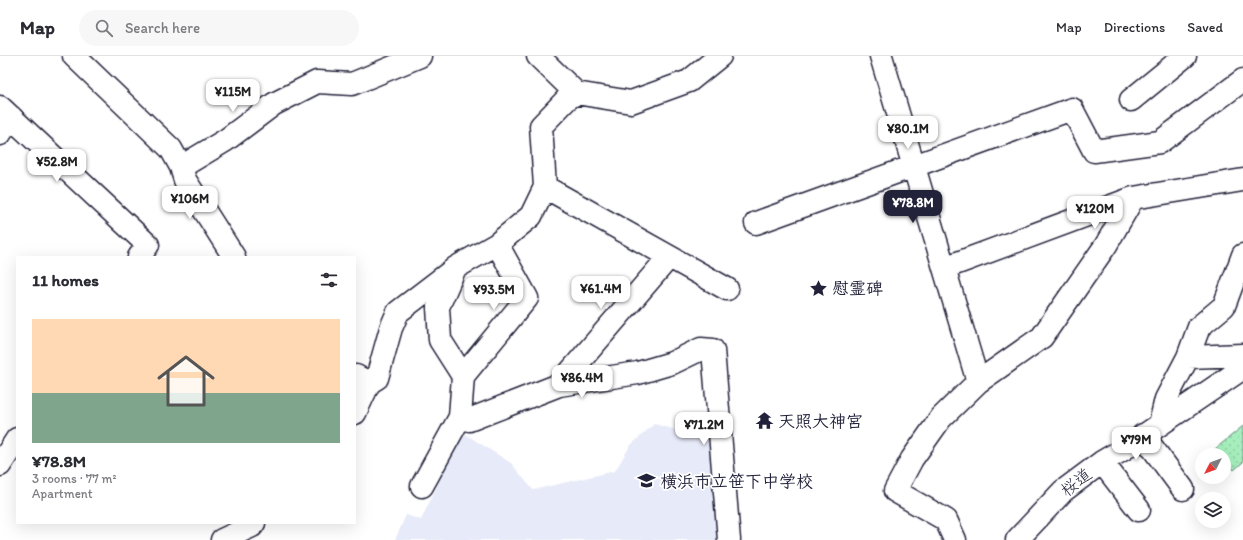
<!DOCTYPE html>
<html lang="en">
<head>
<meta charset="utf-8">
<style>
  :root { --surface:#fff; --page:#f7f7f7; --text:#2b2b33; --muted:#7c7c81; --line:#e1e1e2; --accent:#22223b }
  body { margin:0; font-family:Itim,"Klee One",sans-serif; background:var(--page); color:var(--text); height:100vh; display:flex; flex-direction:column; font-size:15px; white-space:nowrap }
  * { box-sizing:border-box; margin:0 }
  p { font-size:13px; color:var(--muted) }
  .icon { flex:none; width:22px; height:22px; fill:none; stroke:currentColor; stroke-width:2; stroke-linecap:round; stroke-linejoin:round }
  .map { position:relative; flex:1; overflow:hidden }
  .side { position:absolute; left:16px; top:200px; width:340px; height:268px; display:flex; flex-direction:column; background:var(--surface); border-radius:0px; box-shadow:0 4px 16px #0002 }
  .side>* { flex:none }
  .needle { width:26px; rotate:228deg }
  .fabs { position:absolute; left:1195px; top:392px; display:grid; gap:8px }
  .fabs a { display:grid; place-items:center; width:36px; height:36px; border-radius:50%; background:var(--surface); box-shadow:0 4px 16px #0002; font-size:20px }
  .price { position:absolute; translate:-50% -34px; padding:0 9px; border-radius:8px; background:#fff; color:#222; font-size:13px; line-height:26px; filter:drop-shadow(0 1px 2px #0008) }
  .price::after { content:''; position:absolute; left:50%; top:24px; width:12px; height:9px; margin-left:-6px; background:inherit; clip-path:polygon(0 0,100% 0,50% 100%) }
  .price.active { background:var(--accent); color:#fff }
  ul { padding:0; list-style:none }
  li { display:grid; align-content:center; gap:8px; height:212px; padding:0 16px }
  li span { display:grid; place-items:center; height:124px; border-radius:0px; color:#555 }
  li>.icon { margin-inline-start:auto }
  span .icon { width:72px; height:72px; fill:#fffc; stroke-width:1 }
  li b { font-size:17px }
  h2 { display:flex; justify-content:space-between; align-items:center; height:48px; padding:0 16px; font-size:17px }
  header { display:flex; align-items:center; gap:24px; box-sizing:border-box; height:56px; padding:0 20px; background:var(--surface); border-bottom:1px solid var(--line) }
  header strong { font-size:19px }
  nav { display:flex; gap:22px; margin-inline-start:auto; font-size:14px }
  .search { width:280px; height:36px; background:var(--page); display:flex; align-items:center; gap:10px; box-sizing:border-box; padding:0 14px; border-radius:22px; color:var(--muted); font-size:15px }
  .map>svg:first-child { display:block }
  .built { fill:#e7eaf8 }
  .grass { fill:url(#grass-dots); stroke:#64887c }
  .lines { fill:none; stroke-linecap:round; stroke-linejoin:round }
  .minor-casing { stroke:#22223b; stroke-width:25 }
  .minor { stroke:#fff; stroke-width:22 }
  .labels { text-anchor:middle; stroke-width:3.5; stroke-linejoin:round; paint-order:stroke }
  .poi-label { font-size:17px; font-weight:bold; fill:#22223b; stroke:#fff; text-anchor:start }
  .street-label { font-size:17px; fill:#22223b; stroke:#fff }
</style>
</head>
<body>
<header>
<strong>Map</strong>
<div class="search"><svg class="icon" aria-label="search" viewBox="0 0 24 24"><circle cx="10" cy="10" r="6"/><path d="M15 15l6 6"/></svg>Search here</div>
<nav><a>Map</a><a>Directions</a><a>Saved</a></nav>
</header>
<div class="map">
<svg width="1243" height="484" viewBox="0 0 1243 484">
  <defs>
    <pattern id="grass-dots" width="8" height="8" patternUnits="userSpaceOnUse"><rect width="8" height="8" fill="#a6efbd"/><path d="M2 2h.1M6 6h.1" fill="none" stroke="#8fcda3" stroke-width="1.8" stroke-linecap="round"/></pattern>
  </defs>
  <rect width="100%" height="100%" fill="#fff"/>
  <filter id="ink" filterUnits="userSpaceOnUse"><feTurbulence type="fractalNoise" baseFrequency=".025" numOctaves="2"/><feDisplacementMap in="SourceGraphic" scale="8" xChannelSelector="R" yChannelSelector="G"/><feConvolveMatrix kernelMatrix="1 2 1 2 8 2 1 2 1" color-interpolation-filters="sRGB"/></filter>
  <g filter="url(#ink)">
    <path class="built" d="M654 368 718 385 724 484H395L406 459 421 464 461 379 465 378 511 407 533 434 615 415 630 390Z"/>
    <path class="grass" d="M1243 370V406L1234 414 1224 403V399H1221L1215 393Z"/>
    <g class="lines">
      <defs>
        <path id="minor" d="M74 0 171 93 181 111 226 84 274 48 317 26 352 28 420 0
          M538 0 576 37
          M881 0 978 326
          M1131 44 1185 0
          M0 51 148 189 139 201
          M0 78 11 61
          M181 111 185 124 234 201
          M545 131 727 233
          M756 167 1072 53 1094 95 1160 86 1243 24
          M1243 199 1224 250 1199 271 1188 301 1243 299
          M944 212 1133 142 1243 124
          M463 320 527 242 497 188
          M369 327 377 322 391 272 398 256 453 214
          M559 329 669 201
          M355 357 369 327 356 320
          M460 361 469 364 559 329 638 317 672 307 701 293 713 294 729 484
          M1160 368 1166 343 1188 301
          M1143 379 1183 433
          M1102 406 1139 454
          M0 409 17 383
          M422 430 460 361 463 320 440 284 438 251 455 212 497 188 531 160 545 131 541 70 567 43 576 37 631 46 689 25 720 0
          M222 484 252 470 254 467
          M955 484 946 464 895 435 912 403 941 362 978 326 1042 281 1106 189 1133 142
          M1017 484 1063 435 1102 406 1124 393 1243 312"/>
      </defs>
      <use href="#minor" class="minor-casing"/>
      <use href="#minor" class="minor"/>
    </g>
  </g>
  <defs>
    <symbol id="sight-bare" viewBox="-9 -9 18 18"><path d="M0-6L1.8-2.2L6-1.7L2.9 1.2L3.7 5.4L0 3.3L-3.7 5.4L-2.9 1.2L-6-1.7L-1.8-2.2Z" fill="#22223b" stroke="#fff" stroke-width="2.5" paint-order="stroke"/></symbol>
    <symbol id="temple-bare" viewBox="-9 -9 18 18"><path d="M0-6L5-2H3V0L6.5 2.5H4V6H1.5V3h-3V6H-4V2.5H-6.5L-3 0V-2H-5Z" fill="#22223b" stroke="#fff" stroke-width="2.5" paint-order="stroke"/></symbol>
    <symbol id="school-bare" viewBox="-9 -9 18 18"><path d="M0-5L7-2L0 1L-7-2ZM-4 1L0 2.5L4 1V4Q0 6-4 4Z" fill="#22223b" stroke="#fff" stroke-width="2.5" paint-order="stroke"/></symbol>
  </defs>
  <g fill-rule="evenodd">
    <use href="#sight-bare" x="806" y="220" width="25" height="25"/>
    <use href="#temple-bare" x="752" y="352" width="25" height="25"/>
    <use href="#school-bare" x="634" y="412" width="25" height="25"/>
  </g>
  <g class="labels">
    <g class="poi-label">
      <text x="832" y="238">慰霊碑</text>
      <text x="778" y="371">天照大神宮</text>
      <text x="660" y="431">横浜市立笹下中学校</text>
    </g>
    <g class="street-label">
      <text transform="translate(1076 426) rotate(-39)" y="6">桜道</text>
    </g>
  </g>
</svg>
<div class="fabs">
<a><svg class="needle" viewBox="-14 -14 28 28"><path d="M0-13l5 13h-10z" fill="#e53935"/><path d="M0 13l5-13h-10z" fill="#7c7c81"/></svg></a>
<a><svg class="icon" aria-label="layers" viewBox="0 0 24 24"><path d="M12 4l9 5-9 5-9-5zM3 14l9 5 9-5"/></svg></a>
</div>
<b class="price" style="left:233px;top:57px">¥115M</b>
<b class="price" style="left:908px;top:94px">¥80.1M</b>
<b class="price" style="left:57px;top:127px">¥52.8M</b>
<b class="price" style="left:190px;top:164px">¥106M</b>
<b class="price active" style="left:913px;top:168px">¥78.8M</b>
<b class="price" style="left:1095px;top:174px">¥120M</b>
<b class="price" style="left:601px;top:254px">¥61.4M</b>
<b class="price" style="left:494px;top:255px">¥93.5M</b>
<b class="price" style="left:582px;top:343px">¥86.4M</b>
<b class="price" style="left:704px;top:390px">¥71.2M</b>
<b class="price" style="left:1136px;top:405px">¥79M</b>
<section class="side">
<h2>11 homes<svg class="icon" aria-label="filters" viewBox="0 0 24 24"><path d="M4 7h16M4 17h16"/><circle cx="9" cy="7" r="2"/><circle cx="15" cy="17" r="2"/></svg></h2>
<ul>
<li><span style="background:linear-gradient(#ffd9b3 60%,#7fa58c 0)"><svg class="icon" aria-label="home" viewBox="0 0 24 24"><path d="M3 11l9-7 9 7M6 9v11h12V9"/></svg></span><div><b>¥78.8M</b><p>3 rooms · 77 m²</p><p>Apartment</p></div></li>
</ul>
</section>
</div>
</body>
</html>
